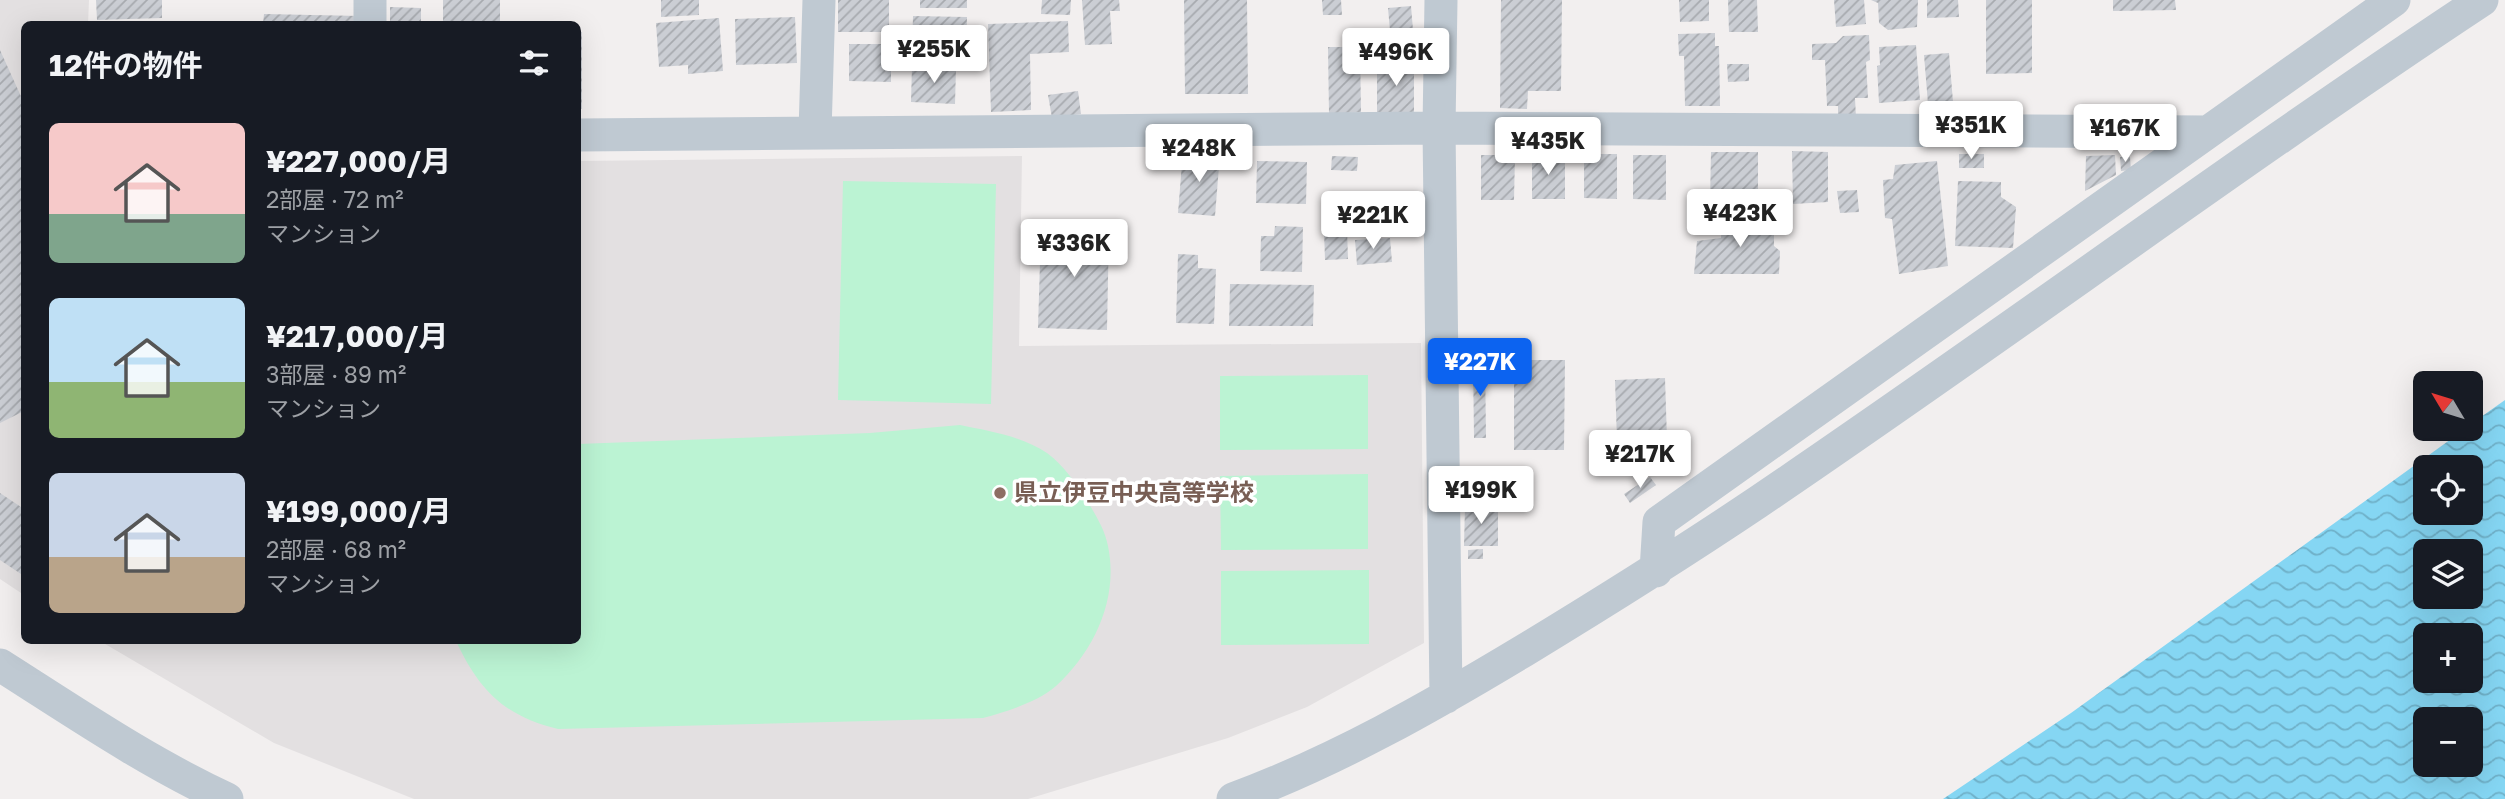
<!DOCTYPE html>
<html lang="ja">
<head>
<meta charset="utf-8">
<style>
  :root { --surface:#171b24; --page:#242831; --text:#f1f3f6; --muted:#9ea1a6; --accent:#0c63f0 }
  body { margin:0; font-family:"Golos Text","Noto Sans JP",sans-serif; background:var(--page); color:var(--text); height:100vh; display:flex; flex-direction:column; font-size:26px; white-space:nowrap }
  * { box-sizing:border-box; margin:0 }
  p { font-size:23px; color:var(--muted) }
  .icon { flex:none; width:38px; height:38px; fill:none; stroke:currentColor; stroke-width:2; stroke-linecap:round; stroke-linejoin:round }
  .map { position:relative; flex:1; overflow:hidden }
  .side { position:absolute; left:21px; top:21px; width:560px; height:623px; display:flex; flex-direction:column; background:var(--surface); border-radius:10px; box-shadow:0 7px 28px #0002 }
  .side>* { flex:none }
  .needle { width:46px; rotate:308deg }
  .controls { position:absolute; left:2413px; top:371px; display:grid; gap:14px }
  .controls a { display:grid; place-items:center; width:70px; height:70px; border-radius:10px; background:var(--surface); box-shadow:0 7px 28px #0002; font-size:35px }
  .price { position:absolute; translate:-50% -60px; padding:0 16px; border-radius:7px; background:#fff; color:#222; font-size:23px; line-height:46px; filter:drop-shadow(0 2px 4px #0008) }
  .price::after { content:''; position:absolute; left:50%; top:42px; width:21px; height:16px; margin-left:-10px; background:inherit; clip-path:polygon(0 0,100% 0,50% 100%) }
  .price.active { background:var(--accent); color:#fff }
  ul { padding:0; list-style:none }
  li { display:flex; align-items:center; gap:21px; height:175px; padding:0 28px }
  li span { display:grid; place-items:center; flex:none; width:196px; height:140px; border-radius:10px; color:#555 }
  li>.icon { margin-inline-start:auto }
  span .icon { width:84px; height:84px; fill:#fffc; stroke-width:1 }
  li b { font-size:30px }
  h2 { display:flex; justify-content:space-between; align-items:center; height:84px; padding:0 28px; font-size:30px }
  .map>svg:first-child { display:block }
  .education { fill:#e3e0e1 }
  .garden { fill:#bbf3d3 }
  .water { fill:url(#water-waves); fill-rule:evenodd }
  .building { fill:url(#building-hatch) }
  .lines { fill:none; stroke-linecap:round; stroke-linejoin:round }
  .street { stroke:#bfc9d2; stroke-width:33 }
  .education-dot { fill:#8d6e63; stroke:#fff; stroke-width:2.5 }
  .labels { text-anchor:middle; stroke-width:7; stroke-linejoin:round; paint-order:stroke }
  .education-label { font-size:24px; font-weight:bold; fill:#785e54; stroke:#fff; text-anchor:start }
</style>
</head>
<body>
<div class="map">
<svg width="2505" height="799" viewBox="0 0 2505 799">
  <defs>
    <pattern id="water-waves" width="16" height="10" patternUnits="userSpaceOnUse" patternTransform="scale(1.75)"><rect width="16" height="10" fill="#85d6f3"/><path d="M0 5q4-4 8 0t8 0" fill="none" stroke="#6fb0c8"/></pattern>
    <pattern id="building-hatch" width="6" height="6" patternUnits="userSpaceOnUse" patternTransform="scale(1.75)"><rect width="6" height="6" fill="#cbced4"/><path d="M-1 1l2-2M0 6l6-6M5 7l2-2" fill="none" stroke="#a7aaaf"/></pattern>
  </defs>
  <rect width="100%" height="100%" fill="#f2efef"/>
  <path class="education" d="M0 0H89L88 24H24V595L0 579Z
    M1022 156 1019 346 1421 343 1424 643 1307 707 1228 738 1028 799H414L274 743 100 641 578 640V161Z"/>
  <path class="garden" d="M843 181 996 184 991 404 838 400Z
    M1368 375V449L1220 450V376Z
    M960 425C989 431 1022 436 1047 453 1063 465 1078 485 1088 502 1096 516 1105 530 1108 546 1119 599 1094 651 1056 686 1036 703 1007 711 983 718L558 729C504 716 479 690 456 641L578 640V444L870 433Z
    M1368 474V549L1221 550 1220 476Z
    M1369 570V644L1221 645V571Z"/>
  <path class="water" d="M2505 400V799H1943L2071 713 2465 429H2471V424ZM2426 467H2471V513H2426ZM2426 551H2471V597H2426ZM2426 635H2471V681H2426ZM2426 719H2471V765H2426Z"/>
  <path class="building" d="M96 0H162V18L97 20Z
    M443 0H500V24H443Z
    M661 0H699V15L661 17Z
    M838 0H889V32H838Z
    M920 0H967V8H920Z
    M1042 0H1071L1070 15 1041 14Z
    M1082 0H1119L1120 11H1110L1112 44 1085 45Z
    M1184 0H1247L1248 94H1185Z
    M1322 0H1341L1342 15H1323Z
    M1501 0H1562L1561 91H1528L1527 109 1500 108Z
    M1679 0H1709V21L1680 22Z
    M1728 0H1757L1758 32H1729Z
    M1834 0H1864L1866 24 1836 27Z
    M1871 0H1918L1917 27 1888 30 1879 23 1878 3Z
    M1927 0H1958L1959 17 1927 18Z
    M1986 0H2032V73L1986 74Z
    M2113 0H2175L2176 10 2113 11Z
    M1411 6 1413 30 1390 31 1388 8Z
    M390 7 421 8V24H390Z
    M264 14 359 16 358 24H263Z
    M913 16 967 17 966 55 912 54Z
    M795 17 797 63 736 65 735 19Z
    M719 18 723 71 688 74V65L659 67 656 23Z
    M1068 21 1069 52 1030 54 1031 110 991 112 988 24Z
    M578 32H582V109H578Z
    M1715 33V46H1719L1720 106H1685L1684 56H1679L1678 34Z
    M1869 35 1870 60 1866 62 1868 98H1855L1856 118 1838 119V106H1827L1825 60H1812V44L1836 43 1843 36Z
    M849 44H891V82L849 81Z
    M1916 45 1920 100 1879 103 1877 66 1880 65 1879 47Z
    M1328 47H1360L1361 112 1329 114Z
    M0 50 24 103V411L0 423Z
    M1949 53 1954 114 1929 116 1924 55Z
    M1377 62H1414V115H1377Z
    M1727 64H1749V81L1728 82Z
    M912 66 956 68 955 104 911 102Z
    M1078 91 1081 114 1052 118 1048 95Z
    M1183 151 1220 154 1215 216 1178 213Z
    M1792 151 1828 152V202L1793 204Z
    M1711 152H1758V202L1710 201Z
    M1532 154H1565V199H1532Z
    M1584 154H1617V199L1584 198Z
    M1959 154H1984V168H1959Z
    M1481 155H1515L1514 200H1481Z
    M1633 155H1666V200L1633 199Z
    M2115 155 2116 175 2085 191 2086 156Z
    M1332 156 1358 157 1357 171 1331 170Z
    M2120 157H2130L2131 170 2121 171Z
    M1257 161 1307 162 1306 204 1256 203Z
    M1937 161 1948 266 1899 274 1892 219 1885 218 1883 180 1893 179 1895 165Z
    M1958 181 2001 182V197L2016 207 2013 248 1955 246Z
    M1857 190 1859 212 1840 213 1837 191Z
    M1774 217V246L1780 251 1779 274H1694L1697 241 1721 238 1722 218Z
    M1275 226 1303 227 1302 272 1260 271 1261 236H1274Z
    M1041 228 1109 229 1107 330 1038 328Z
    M1347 228 1348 259 1325 260 1324 230Z
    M1390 238 1392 262 1357 265 1355 240Z
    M1178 254 1198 255V268L1216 269 1214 324 1176 323Z
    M1230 284 1314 285 1313 326H1229Z
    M1485 357 1486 438H1474L1473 358Z
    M1514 360H1565L1564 450H1514Z
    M1665 378 1668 470 1618 472 1615 380Z
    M1650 477 1656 485 1630 503 1624 494Z
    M0 493 24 509V576L0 560Z
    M1465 506H1498V546H1464Z
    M1483 549V559H1468V550Z"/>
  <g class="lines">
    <path class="street" d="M1441 0 1439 128 1446 697
      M370 24V0
      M815 132 819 0
      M578 135 1439 128 2207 132
      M1656 571 1659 522 2394 0
      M0 665C74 712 147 762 227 799
      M1233 799C1336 761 1432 706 1525 650 1604 602 1682 553 1758 502 2002 337 2237 162 2482 0"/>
  </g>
  <circle class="education-dot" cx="1000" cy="493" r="7"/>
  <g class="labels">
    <g class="education-label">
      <text x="1014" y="501">県立伊豆中央高等学校</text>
    </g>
  </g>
</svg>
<div class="controls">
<a><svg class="needle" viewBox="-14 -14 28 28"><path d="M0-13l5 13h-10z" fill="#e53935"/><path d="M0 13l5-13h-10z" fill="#9ea1a6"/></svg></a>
<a><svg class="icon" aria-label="locate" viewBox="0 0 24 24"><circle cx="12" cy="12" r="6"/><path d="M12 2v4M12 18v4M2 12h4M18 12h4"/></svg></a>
<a><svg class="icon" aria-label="layers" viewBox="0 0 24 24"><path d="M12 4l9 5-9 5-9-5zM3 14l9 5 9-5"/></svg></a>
<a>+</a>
<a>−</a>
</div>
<b class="price" style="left:934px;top:85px">¥255K</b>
<b class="price" style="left:1396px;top:88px">¥496K</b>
<b class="price" style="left:1971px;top:161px">¥351K</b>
<b class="price" style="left:2125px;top:164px">¥167K</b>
<b class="price" style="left:1548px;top:177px">¥435K</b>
<b class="price" style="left:1199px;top:184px">¥248K</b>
<b class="price" style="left:1740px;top:249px">¥423K</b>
<b class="price" style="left:1373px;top:251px">¥221K</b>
<b class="price" style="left:1074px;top:279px">¥336K</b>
<b class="price active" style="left:1480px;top:398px">¥227K</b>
<b class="price" style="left:1640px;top:490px">¥217K</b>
<b class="price" style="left:1481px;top:526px">¥199K</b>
<section class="side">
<h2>12件の物件<svg class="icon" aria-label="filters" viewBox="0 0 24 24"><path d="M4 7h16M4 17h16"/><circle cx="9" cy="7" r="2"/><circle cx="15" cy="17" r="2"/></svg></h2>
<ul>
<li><span style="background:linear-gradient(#f6c9c9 65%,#7fa58c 0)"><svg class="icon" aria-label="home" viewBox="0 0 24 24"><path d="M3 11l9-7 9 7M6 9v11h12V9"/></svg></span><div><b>¥227,000/月</b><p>2部屋 · 72 m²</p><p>マンション</p></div></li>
<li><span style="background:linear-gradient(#bfe0f5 60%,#8fb573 0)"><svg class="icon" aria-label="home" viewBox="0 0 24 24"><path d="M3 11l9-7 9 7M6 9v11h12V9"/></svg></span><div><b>¥217,000/月</b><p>3部屋 · 89 m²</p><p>マンション</p></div></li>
<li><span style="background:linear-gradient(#c9d6e8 60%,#b9a48a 0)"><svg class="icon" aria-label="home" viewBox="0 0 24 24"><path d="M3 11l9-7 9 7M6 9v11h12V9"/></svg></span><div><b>¥199,000/月</b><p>2部屋 · 68 m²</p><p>マンション</p></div></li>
</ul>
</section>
</div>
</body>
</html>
